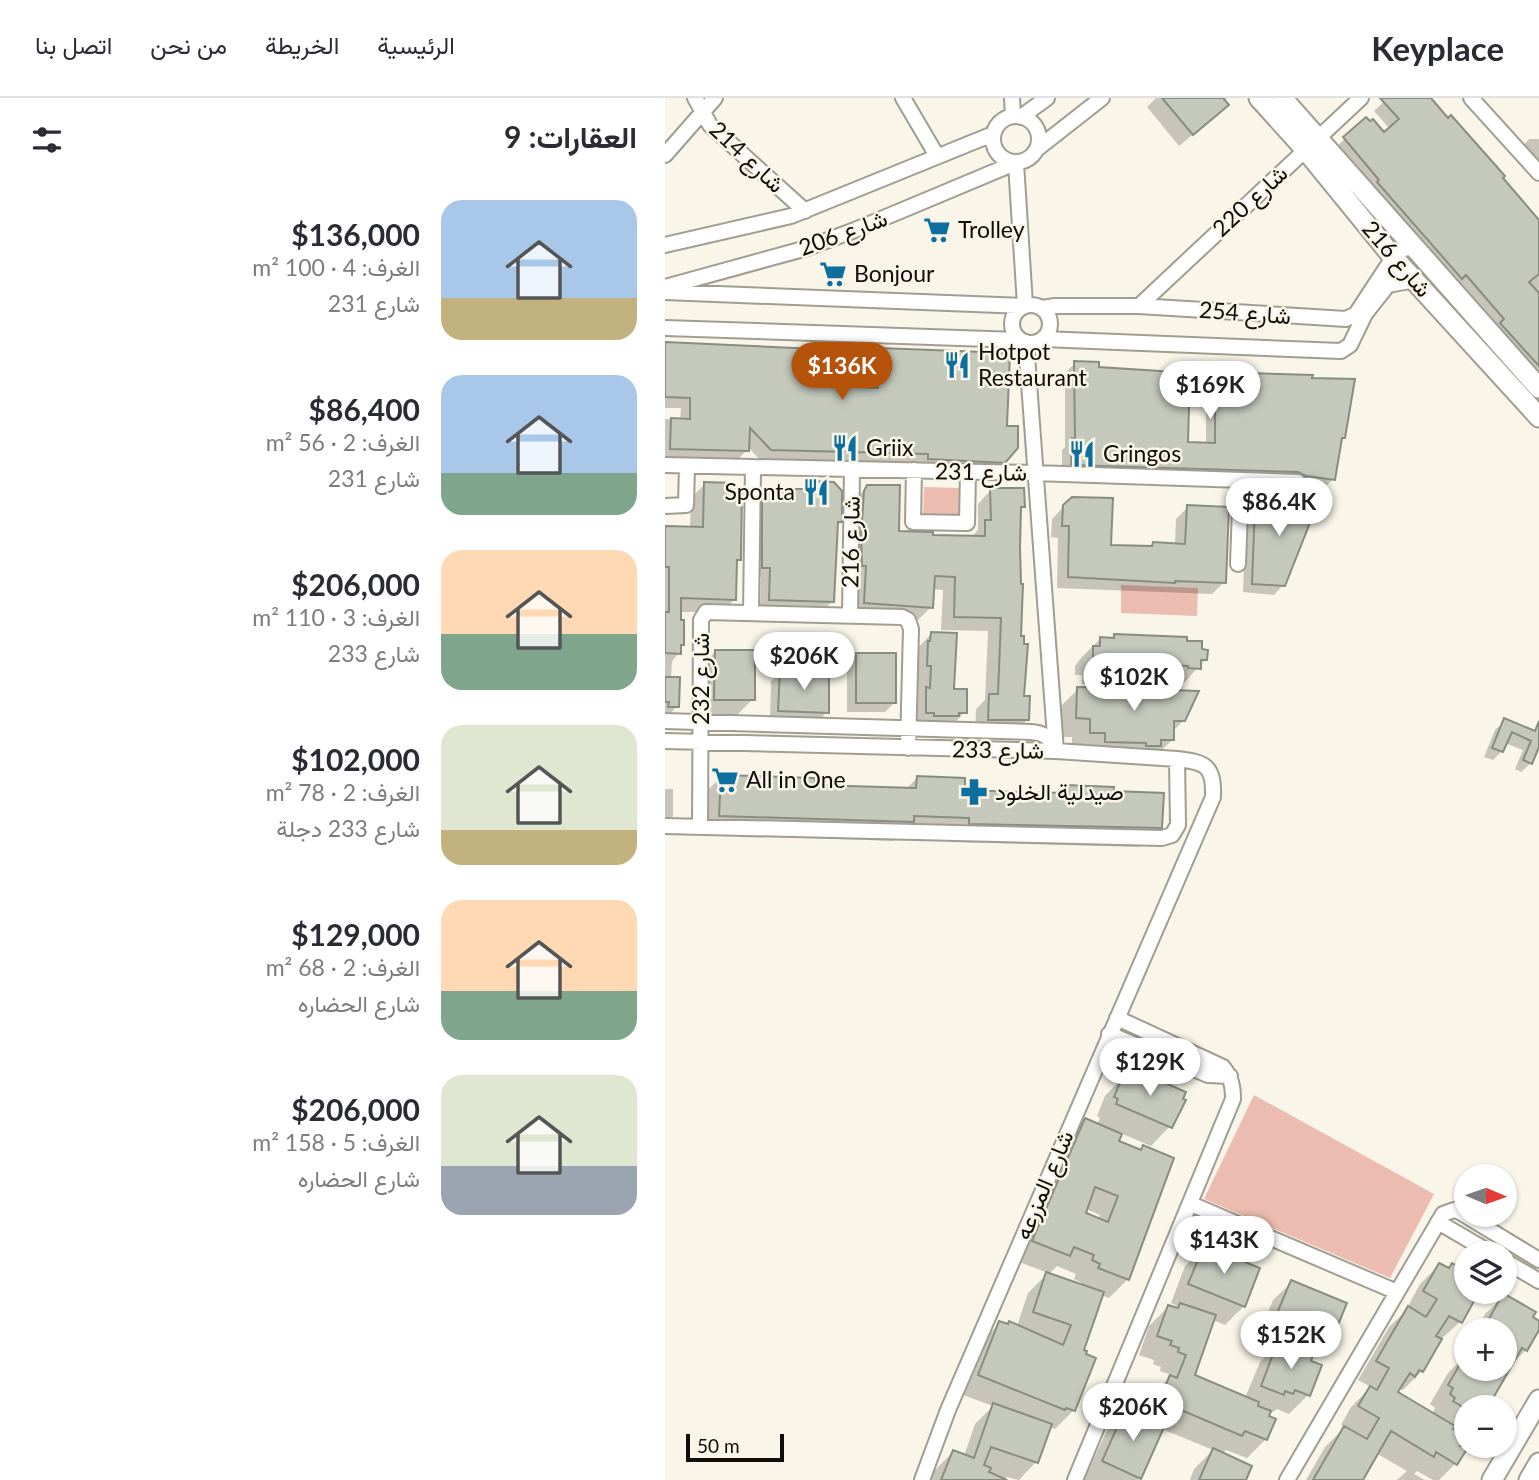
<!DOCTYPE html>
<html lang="ar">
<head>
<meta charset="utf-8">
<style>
  :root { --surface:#fff; --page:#f2f2f3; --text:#2b2b33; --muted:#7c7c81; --line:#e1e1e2; --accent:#b45309 }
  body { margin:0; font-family:Lato,Vazirmatn,sans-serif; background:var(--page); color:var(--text); direction:rtl; height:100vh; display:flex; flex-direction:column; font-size:26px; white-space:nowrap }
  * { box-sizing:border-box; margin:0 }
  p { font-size:23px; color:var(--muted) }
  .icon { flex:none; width:38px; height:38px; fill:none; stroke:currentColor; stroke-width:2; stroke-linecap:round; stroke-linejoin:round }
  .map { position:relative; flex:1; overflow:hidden; direction:ltr }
  .drawer { display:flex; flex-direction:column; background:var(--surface); width:665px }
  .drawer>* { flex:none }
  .needle { width:46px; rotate:92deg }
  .tools { position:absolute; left:789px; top:1066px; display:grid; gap:14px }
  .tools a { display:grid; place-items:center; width:63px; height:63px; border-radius:50%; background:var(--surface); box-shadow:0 2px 5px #0004; font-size:35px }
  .scale { position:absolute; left:21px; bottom:18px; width:98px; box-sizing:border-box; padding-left:7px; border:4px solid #0f0e0a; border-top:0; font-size:19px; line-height:24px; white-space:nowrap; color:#0f0e0a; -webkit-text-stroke:5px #f9f5e8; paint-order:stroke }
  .price { position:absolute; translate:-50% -60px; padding:0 16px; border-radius:24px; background:#fff; color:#222; font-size:23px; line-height:46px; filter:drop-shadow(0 2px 4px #0008) }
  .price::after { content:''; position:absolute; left:50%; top:42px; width:21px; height:16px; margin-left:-10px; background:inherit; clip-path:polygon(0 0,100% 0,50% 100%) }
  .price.on { background:var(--accent); color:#fff }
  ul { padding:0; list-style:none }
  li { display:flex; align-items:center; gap:21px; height:175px; padding:0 28px }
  li span { display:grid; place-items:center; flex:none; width:196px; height:140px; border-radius:21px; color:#555 }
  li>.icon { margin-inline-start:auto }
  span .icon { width:84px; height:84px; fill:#fffc; stroke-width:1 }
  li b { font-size:30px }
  h2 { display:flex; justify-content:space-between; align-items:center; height:84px; padding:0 28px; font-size:30px }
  header { display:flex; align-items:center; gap:42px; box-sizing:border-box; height:98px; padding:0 35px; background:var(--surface); border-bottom:2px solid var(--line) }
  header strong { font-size:33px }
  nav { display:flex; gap:38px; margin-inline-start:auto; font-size:24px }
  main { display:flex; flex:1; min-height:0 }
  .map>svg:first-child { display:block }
  .green { fill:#ebbcaf }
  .shadow { fill:#0003; fill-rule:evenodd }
  .building { fill:#c4c9bc; stroke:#898d81; stroke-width:2; fill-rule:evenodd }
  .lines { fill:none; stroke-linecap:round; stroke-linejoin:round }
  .street-casing { stroke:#a19d91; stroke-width:18 }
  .secondary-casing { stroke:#a19d91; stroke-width:23 }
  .street { stroke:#fff; stroke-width:14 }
  .secondary { stroke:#fff; stroke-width:19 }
  .labels { text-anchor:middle; stroke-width:5; stroke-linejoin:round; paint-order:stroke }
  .street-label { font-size:23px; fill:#0f0e0a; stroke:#f9f5e8 }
  .poi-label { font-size:23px; fill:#0f0e0a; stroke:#f9f5e8; text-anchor:start }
</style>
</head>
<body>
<header>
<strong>Keyplace</strong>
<nav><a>الرئيسية</a><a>الخريطة</a><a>من نحن</a><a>اتصل بنا</a></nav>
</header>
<main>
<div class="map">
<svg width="874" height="1382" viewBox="0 0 874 1382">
  <rect width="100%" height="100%" fill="#f9f5e8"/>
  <path class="green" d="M259 389 296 390 295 422 258 421Z
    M456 487 533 490 532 518 456 515Z
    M589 997 769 1096 725 1180 539 1101Z"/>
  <path class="shadow" d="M491 0H562L549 19 514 48 482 9Z
    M723 0H763L874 125V290L669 51 700 22 719 36 725 31 709 13Z
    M864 41H874V78L855 51Z
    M0 246 149 258 180 269 193 291H203L205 262 215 252 340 329 339 364 328 375 253 366 95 362 84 350 72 362 0 360V321L15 322 16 310H0Z
    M410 265 432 271 521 346H541V286L551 276 678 339 675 343 668 381 658 391 397 376V352L400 349V275Z
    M144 385 175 424 171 428 168 503 158 512 95 511 96 479 88 478 89 409 99 399 136 393Z
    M40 386 74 462 71 465 70 501 56 514H14L17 546 14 555 7 563 6 581 12 608 0 621V430L25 431 26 400Z
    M203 388 233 435 266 439 307 440 313 431V406L326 392 359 408 354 413V540L357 600 362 622 349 635H310L311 611 320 602 323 533 276 532 278 492 267 491 266 509 253 522 186 518 189 402Z
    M407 400 444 448 484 450 488 446 510 447 511 421 523 409 559 484 547 496 392 490 393 440 386 439 387 421Z
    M596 403 618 487 609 497 578 494 581 417Z
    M266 536 288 592 300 614 281 633 243 634 248 555Z
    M463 538 521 545 535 553 541 561 515 589H505V586L474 585 471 588H461V585L417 586V577H410V568L416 560 435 541Z
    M50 554 88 601 69 620H31L32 573Z
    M191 557 229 605 220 614H182V566Z
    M116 574 162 614 153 623 105 622 106 583Z
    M413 591 519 622 508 633V641L489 660H482L476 667 463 666V663L407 653V639H393L394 610Z
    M840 623 874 637V644L866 665 856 674 850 671 858 652 840 645 837 653 828 662 819 659 830 632Z
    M56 679 148 689 241 691 252 680 299 694 395 696 403 689 447 695 494 730 475 749 286 744V739L234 737 228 743 36 736 37 698Z
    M0 691H8V718L0 726Z
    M465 972 506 1027 486 1048 455 1035 451 1044 475 1053 478 1049 463 1181 444 1200 436 1197 417 1253 409 1312 390 1331 384 1329 371 1364 354 1382 341 1379 340 1382H266L269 1373 288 1354 299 1358 310 1326 328 1308 295 1296 316 1244 335 1225 352 1228 363 1195 383 1175 349 1162 401 1041 420 1022 432 1027 435 1020 432 1018 440 998ZM421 1111 435 1117 433 1122 419 1116ZM392 1168 411 1176 409 1181 417 1185 416 1188 383 1177Z
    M539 1150 579 1208 560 1227 548 1222 528 1278 580 1300 595 1264 612 1247 593 1239 608 1202 627 1184 665 1243 644 1264 643 1297 624 1316 612 1311 608 1314 604 1313 601 1341 582 1360 561 1352 557 1356 579 1382H525L529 1371 548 1352 497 1331 473 1382H419L443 1330 461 1311 478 1318 486 1298 501 1283 504 1276 495 1273 496 1269 488 1266 489 1262 474 1257 484 1228 503 1209 511 1211 514 1209 506 1205 520 1168Z
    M774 1167 802 1194H812L795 1224 775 1242 757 1273 738 1292 735 1291 731 1295 767 1316 770 1310 765 1306 783 1275 795 1263 802 1251V1270H840V1232H812L820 1216 839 1198 874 1225 861 1252 845 1268 821 1309H802V1333L795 1344 801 1348 791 1365 774 1382H768L752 1373 749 1376 760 1382H732L742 1373 711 1355 696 1382H641L660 1349 680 1329 676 1327 686 1309 706 1289 693 1282 724 1229 740 1214 755 1186Z"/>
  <path class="building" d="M497 0H558L564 7 528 37Z
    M715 0H766L783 20 786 17 840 78 838 80 874 122V176L864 184 874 195V268L835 225 839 221 801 177 797 181 712 84 714 82 678 39 701 19 705 23 708 21 719 34 734 21Z
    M0 244 151 251V256L182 257 181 269 194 289 213 290 215 250 345 255 342 328H353V350L340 365 263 361V356L106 352 85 330 84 353 5 351 6 320 25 321V300L0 299Z
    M409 263 434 264V269L525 275 523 344 550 345V274L648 277 647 280 690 281 680 340H677L670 382 641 378 633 374 406 367 407 340 410 341Z
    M143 383 169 384 177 393V424H173L169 504 104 502 105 470H97V398L107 391H143Z
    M39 384 69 385 77 392 76 462H72L71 502 16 500V522H19V547H16V556L0 555V514H4V469H0V428L38 429Z
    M202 387H235L234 433 268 434V437L320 438V422H326L325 390H359L360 409H356L355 449 356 486H358L356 538H359V546H363L359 598H365L364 622H323L324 596H333L336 520 289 519 290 479 270 478 268 510 199 505 201 468H197L196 438 199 393Z
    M407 399 448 400 446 447 487 448 488 444 520 446 522 407 564 409 561 485 510 483V485L403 479 404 428H397L398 407Z
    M595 401 654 402 620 488 587 486 590 406Z
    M266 534 292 535 289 591H302V615H294V618H269V615H261V589L265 590 266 568H262L263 543H265Z
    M449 536 522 539V543H537V551L543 552 542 562H536V571L523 570V568L492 567V570H479L480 567 435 568 436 559H428V548H435V539L449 540Z
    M50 552H90V602H49Z
    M191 555H231V605H191Z
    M115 572 164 574V615L113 613Z
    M0 579H15L14 609H3L4 604H0Z
    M412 589 534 593 520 623H509V642H496V648H481V645L440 644V635H425V621L411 620Z
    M839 620 870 633 874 623V649L867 666 858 662 866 643 847 634 838 654 827 650Z
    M56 677 150 680V687L251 690 252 678 300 680V692L354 694 402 695V687L449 689V693L499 695 497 730 304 726V720L249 718V724L54 718Z
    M465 970 521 994 518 1001 521 1002 507 1030 451 1006 453 1001 449 999 458 977 461 978Z
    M420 1020 457 1036 454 1043 476 1052 478 1047 509 1060 464 1182 433 1170 435 1166 427 1162 429 1157 409 1149 405 1158 367 1143ZM430 1089 453 1098 443 1124 421 1115Z
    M539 1147 595 1170 580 1209 523 1186Z
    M774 1165 784 1170 787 1165 802 1173V1194H814L797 1225 784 1218 771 1238 777 1241 758 1274 754 1272 750 1279 745 1275 733 1294 790 1328 788 1331 800 1338 795 1348H804L792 1367 771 1354 769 1359 726 1333 698 1382H648L679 1328 702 1341 714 1320 693 1308 705 1288 712 1292 724 1270 711 1263 743 1208 761 1219 772 1201 758 1193Z
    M381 1174 439 1194 419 1252 422 1253 421 1256 431 1260 410 1313 401 1310 400 1312 313 1277 334 1223 343 1226 344 1223 398 1247 406 1227 368 1214Z
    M626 1182 682 1205 666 1244 610 1220Z
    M838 1195 871 1214 868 1219 874 1223V1232L862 1253 857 1250 823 1309H798L788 1303 790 1300 785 1296 788 1290 783 1287 802 1254V1270H840V1232H818Z
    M515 1205 551 1217 530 1277 594 1304 593 1308 606 1313 604 1318 611 1321 602 1342 580 1333 577 1338 516 1312 518 1307 496 1298 505 1277 512 1280 521 1257 513 1254 514 1250 505 1247 507 1243 492 1238 503 1207 513 1210Z
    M613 1243 648 1257 646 1263 657 1267 645 1298 630 1292 628 1296 620 1293 619 1297 596 1288Z
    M328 1305 387 1326 373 1365 326 1349 319 1367 326 1370 324 1374 342 1382H276L288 1352 309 1360Z
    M461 1309 500 1327 476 1381 437 1363Z
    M548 1350 587 1368 581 1382H534Z"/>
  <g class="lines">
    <defs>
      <path id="street" d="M30 0 45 27 140 113
        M238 0 272 58
        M347 0 348 18
        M806 0 874 75
        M328 41a23 23 0 1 1 46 0a23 23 0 1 1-46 0Z
        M356 19 382 0
        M372 51 437 0
        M0 57 50 0
        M351 65 360 207
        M0 147 126 118 328 36
        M0 189 142 150 190 132 350 65
        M0 194 358 208
        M347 226a19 19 0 1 1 38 0a19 19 0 1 1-38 0Z
        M474 208 696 0
        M377 210 390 208H474L681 221 691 216 731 155 739 151 748 149
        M0 230 356 242
        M378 241 676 253 685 247 700 216 723 187 750 182
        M361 244 391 653
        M0 367 369 375 633 384
        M249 372 248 424 302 425 303 374
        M0 408 21 407 22 368
        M573 466 576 382
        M86 515 88 369
        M185 517 187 371
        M0 623 366 634C380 635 384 639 391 652
        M0 643 391 653 512 661C541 664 549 668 548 699L283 1312 257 1382
        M0 728 497 740 507 737 513 727 512 661
        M35 729 36 522 41 514 237 519 243 522 246 531 243 650
        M444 936 543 977 565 978
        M526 1106 732 1194
        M773 1124 826 1155
        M840 1163 874 1183
        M410 1382 568 1001C568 988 566 979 558 969L452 920
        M622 1382 778 1116 789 1112 795 1114 874 1162"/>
      <path id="secondary" d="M594 0 640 51 728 159 874 319
        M617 0 874 290
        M827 1382 874 1302
        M864 1382 874 1365"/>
    </defs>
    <use href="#street" class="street-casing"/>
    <use href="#secondary" class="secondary-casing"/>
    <use href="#street" class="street"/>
    <use href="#secondary" class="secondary"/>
  </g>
  <defs>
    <symbol id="supermarket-bare" viewBox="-9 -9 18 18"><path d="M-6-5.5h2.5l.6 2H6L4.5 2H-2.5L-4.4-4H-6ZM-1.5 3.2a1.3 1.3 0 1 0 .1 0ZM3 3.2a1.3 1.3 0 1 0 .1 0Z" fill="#0d6f9d" stroke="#f9f5e8" stroke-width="2.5" paint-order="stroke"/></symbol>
    <symbol id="restaurant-bare" viewBox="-9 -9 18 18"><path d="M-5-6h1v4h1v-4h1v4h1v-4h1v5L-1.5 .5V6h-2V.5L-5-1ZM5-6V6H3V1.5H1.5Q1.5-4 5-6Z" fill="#0d6f9d" stroke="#f9f5e8" stroke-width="2.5" paint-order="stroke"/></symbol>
    <symbol id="pharmacy-bare" viewBox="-9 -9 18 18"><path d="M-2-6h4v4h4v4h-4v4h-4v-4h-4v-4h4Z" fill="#0d6f9d" stroke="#f9f5e8" stroke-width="2.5" paint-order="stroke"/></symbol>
  </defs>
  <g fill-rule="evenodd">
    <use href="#supermarket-bare" x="253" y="113" width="38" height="38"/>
    <use href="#supermarket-bare" x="149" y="157" width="38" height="38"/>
    <use href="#restaurant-bare" x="273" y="248" width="38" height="38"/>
    <use href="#restaurant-bare" x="161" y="331" width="38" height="38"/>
    <use href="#restaurant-bare" x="398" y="337" width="38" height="38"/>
    <use href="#restaurant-bare" x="132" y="375" width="38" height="38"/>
    <use href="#supermarket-bare" x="41" y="663" width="38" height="38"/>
    <use href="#pharmacy-bare" x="290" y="675" width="38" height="38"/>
  </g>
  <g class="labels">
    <g class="street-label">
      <text transform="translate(82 59) rotate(43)" y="8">شارع 214</text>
      <text transform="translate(585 103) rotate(-43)" y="8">شارع 220</text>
      <text transform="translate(178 135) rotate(-20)" y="8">شارع 206</text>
      <text transform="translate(732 161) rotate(49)" y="8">شارع 216</text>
      <text transform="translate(580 215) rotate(4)" y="8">شارع 254</text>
      <text transform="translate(316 374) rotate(1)" y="8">شارع 231</text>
      <text transform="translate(186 444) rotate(-89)" y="8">شارع 216</text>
      <text transform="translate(36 581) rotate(-90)" y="8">شارع 232</text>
      <text transform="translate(333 652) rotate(1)" y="8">شارع 233</text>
      <text transform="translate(379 1087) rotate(-67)" y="8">شارع المزرعه</text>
    </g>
    <g class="poi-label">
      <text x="293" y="140">Trolley</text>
      <text x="189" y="184">Bonjour</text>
      <text x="313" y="262">Hotpot<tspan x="313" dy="26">Restaurant</tspan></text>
      <text x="201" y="358">Griix</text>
      <text x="438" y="364">Gringos</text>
      <text x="130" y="402" text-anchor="end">Sponta</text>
      <text x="81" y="690">All in One</text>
      <text x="330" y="702">صيدلية الخلود</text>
    </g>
  </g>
</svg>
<div class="tools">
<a><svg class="needle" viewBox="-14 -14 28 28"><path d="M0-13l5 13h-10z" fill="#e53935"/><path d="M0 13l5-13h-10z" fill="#7c7c81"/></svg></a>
<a><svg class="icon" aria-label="layers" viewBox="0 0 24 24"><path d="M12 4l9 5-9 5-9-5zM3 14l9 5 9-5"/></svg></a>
<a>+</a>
<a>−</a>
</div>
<div class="scale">50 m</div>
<b class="price on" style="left:177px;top:304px">$136K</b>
<b class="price" style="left:545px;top:323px">$169K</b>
<b class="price" style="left:614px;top:440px">$86.4K</b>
<b class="price" style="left:139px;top:594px">$206K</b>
<b class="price" style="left:469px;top:615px">$102K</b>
<b class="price" style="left:485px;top:1000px">$129K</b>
<b class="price" style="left:559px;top:1178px">$143K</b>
<b class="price" style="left:626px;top:1273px">$152K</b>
<b class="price" style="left:468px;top:1345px">$206K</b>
</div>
<section class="drawer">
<h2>العقارات: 9<svg class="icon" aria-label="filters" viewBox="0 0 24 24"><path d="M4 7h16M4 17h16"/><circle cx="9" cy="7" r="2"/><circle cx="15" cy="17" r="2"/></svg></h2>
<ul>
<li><span style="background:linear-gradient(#a9c7e8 70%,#c2b280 0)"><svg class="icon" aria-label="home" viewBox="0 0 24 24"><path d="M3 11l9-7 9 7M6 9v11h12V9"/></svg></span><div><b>$136,000</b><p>الغرف: 4 · 100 m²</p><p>شارع 231</p></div></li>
<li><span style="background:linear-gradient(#a9c7e8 70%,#7fa58c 0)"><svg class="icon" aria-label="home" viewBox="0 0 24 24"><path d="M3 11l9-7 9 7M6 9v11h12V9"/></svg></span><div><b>$86,400</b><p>الغرف: 2 · 56 m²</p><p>شارع 231</p></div></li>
<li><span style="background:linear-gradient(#ffd9b3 60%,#7fa58c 0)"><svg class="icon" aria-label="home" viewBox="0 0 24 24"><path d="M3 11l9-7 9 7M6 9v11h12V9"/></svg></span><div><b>$206,000</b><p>الغرف: 3 · 110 m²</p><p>شارع 233</p></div></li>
<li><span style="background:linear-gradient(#dfe7d0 75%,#c2b280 0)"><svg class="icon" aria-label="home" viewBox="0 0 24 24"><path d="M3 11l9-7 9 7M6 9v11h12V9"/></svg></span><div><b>$102,000</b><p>الغرف: 2 · 78 m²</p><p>شارع 233 دجلة</p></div></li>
<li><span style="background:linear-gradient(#ffd9b3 65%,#7fa58c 0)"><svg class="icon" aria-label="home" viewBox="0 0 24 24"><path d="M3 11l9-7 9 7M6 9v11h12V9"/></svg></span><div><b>$129,000</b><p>الغرف: 2 · 68 m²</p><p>شارع الحضاره</p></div></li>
<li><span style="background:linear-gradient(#dfe7d0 65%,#9aa5b1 0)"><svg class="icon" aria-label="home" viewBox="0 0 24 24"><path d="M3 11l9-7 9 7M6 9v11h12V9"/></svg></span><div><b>$206,000</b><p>الغرف: 5 · 158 m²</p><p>شارع الحضاره</p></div></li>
</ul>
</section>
</main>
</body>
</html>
